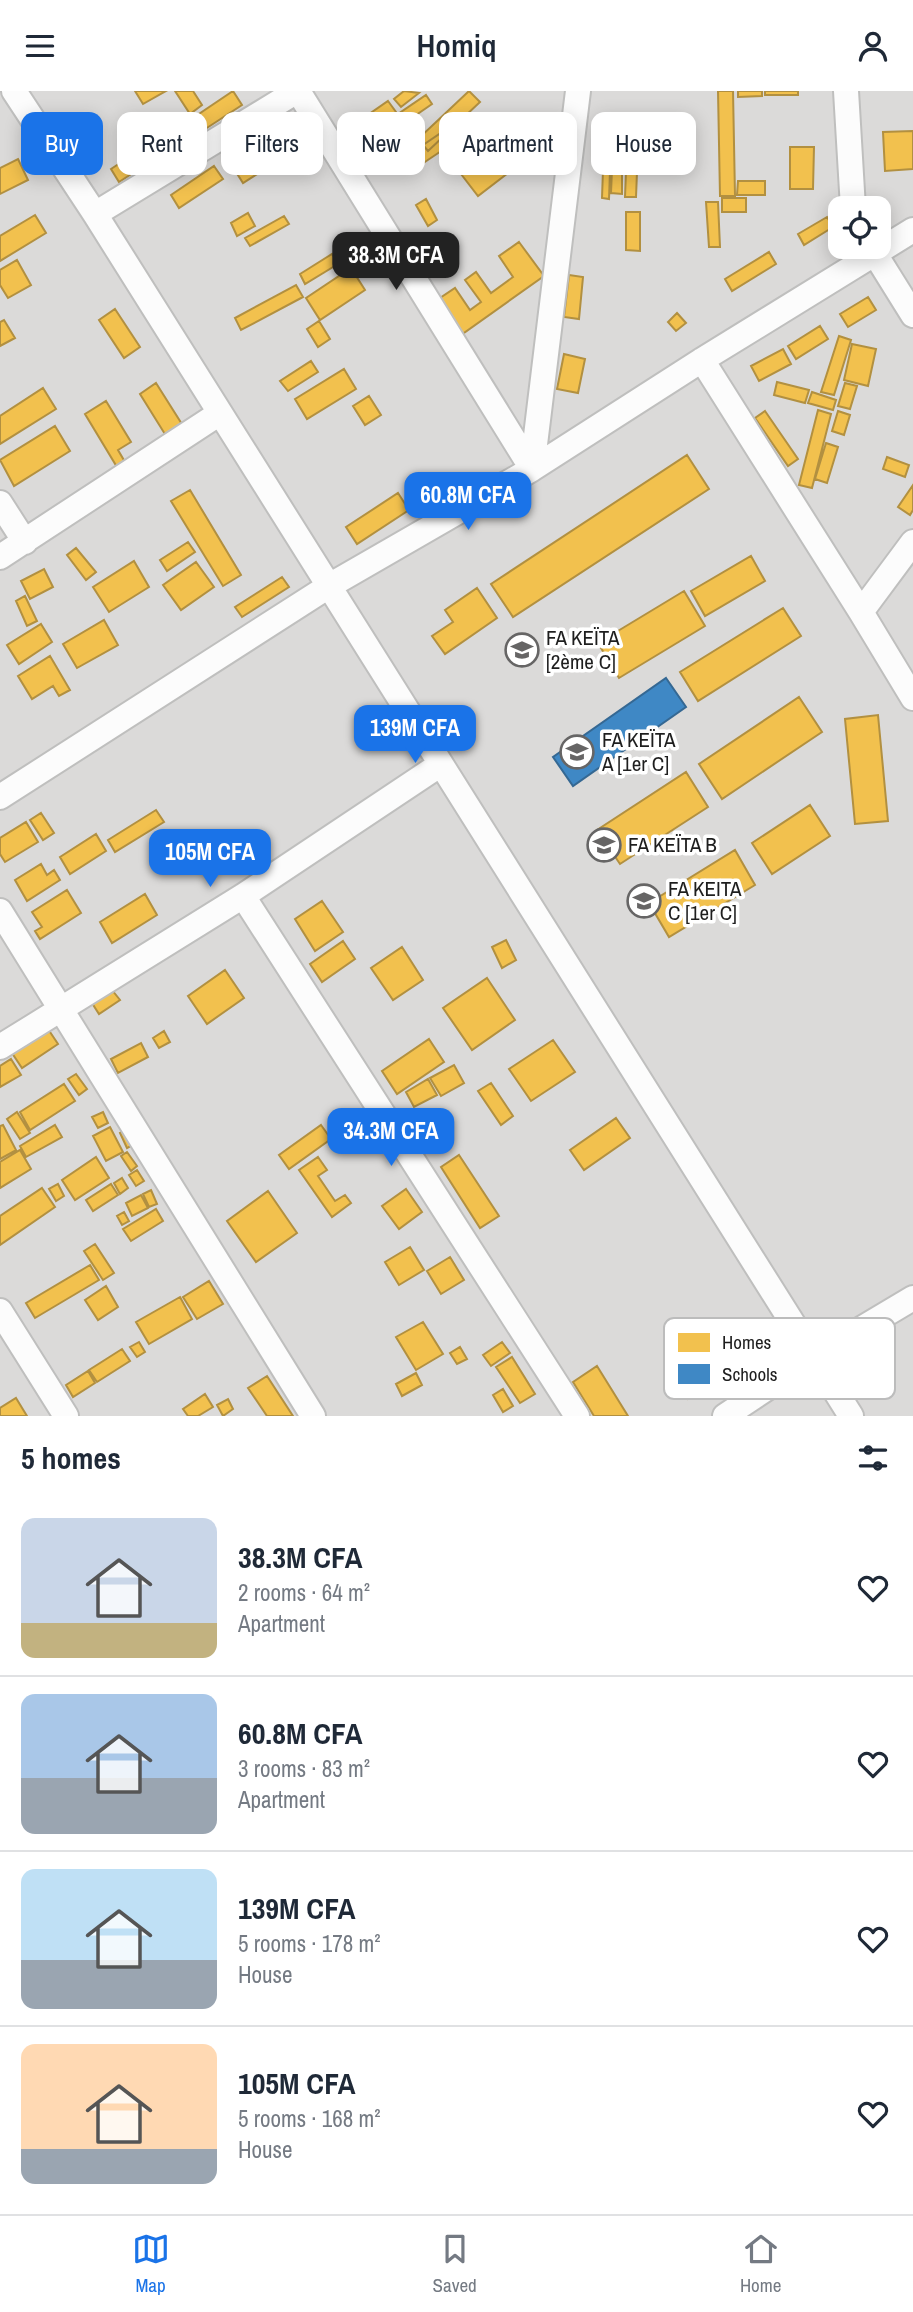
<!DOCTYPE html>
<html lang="en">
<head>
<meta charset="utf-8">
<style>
  :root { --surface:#fff; --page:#f6f6f7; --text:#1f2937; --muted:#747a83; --line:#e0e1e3; --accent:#1a73e8 }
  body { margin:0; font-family:"Archivo Narrow",sans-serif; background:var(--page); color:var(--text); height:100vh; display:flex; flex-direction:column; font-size:26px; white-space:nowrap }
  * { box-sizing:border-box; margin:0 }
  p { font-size:23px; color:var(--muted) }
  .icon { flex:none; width:38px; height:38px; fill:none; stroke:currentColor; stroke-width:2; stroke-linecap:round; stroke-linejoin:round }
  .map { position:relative; height:1325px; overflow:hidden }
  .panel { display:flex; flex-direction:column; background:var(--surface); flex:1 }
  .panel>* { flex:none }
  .guide { position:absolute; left:21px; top:21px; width:872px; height:63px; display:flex; gap:14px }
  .fabs { position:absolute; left:828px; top:105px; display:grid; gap:14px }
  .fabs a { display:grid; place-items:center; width:63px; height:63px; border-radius:14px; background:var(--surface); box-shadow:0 4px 18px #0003; font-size:35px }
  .price { position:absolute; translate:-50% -60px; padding:0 16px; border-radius:14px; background:var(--accent); color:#fff; font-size:23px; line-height:46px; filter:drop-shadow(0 2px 4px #0008) }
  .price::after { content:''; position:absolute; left:50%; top:42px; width:21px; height:16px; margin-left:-10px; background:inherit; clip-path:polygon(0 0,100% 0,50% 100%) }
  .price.selected { background:#222; color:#fff }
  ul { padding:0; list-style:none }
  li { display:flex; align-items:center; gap:21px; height:175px; padding:0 21px }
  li+li { border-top:2px solid var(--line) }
  li span { display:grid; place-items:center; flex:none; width:196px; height:140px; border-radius:14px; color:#555 }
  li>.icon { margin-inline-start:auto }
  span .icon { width:84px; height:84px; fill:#fffc; stroke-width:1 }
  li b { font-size:30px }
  h2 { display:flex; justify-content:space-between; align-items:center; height:84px; padding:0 21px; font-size:30px }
  .chip { padding:0 24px; border-radius:14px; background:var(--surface); box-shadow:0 4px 18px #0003; font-size:24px; line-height:63px }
  .chip.selected { background:var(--accent); color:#fff }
  header { display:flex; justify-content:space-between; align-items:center; height:91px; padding:0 21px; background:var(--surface); font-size:32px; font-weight:600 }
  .dock { display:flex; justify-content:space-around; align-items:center; height:98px; border-top:2px solid var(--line); background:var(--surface); font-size:19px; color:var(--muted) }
  .dock a { display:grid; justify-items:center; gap:4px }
  .dock .selected { color:var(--accent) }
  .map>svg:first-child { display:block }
  .residential { fill:#dbdad9; fill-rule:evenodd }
  .homes { fill:#f2c14e; stroke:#b29040; stroke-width:2 }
  .schools { fill:#3f88c5; stroke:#356893; stroke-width:2 }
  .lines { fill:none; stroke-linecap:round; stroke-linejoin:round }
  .minor-casing { stroke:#bfbfbe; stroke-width:28 }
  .minor { stroke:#fcfcfc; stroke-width:24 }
  .labels { text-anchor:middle; stroke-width:7; stroke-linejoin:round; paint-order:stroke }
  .poi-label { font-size:21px; fill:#1e1e1e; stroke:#fff; text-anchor:start }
  .key { fill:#fff; stroke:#bcbcbc; stroke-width:2 }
  .key-label { font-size:19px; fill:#1e1e1e }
</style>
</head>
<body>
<header><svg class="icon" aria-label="menu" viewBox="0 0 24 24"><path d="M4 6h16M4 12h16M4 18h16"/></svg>Homiq<svg class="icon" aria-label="person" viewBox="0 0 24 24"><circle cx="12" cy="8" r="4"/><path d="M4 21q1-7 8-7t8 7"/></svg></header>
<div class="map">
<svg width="913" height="1325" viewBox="0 0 913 1325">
  <rect width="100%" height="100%" fill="#eceae8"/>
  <path class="residential" d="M0 0H913V1325H0ZM840 117H878V156H840Z"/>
  <path class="homes" d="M135 0H166L143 13Z
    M175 0H193L202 14 190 23Z
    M233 0 242 14 193 46 184 33Z
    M404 0 419 2 401 16 394 8Z
    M469 0 480 11 428 60 418 48Z
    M718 0H733L735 105H720Z
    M738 0H762V5L738 6Z
    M765 0H798V4H765Z
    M426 4 432 13 380 49 373 40Z
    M388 10 396 21 370 39 362 28Z
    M457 31 465 44 410 81 401 69Z
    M608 31H624L623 74 607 73Z
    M181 32 189 45 119 91 111 78Z
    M276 34 292 61 243 92 226 65Z
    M913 40V78L885 80 883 41Z
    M499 53 516 76 478 105 461 83Z
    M627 55 638 56 636 106H625Z
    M790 56H814L813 98H790Z
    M18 68 28 89 0 103V77Z
    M214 75 223 88 179 117 171 104Z
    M612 78H622V103L611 102Z
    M603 79 610 80 609 108 602 107Z
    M738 90H765V104H737Z
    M722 107H746V121H722Z
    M426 108 437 129 428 135 416 114Z
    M706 111H718L720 156H709Z
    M626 121H640V160L626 159Z
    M248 122 255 135 237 145 231 132Z
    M35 124 46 142 0 170V145Z
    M284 125 289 133 250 155 245 147Z
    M827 126 833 136 804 154 798 143Z
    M359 148 367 163 345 175 337 160Z
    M519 151 544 185 461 244 437 209 455 197 470 219 481 211 465 189 476 181 491 202 513 186 499 165Z
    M769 161 776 173 732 200 725 188Z
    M332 163 338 173 305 193 300 183Z
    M17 169 31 194 8 207 0 194V179Z
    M351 177 365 199 320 229 306 207Z
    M569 184 583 186 579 228 564 226Z
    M296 194 303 206 241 239 235 227Z
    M868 206 876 219 848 236 840 223Z
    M115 218 140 256 124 267 99 229Z
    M677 222 686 232 676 240 668 231Z
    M4 229 15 247 0 255V231Z
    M319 230 330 248 318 256 307 238Z
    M820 235 828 248 796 268 788 255Z
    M839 245 851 249 834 304 821 301Z
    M852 253 876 258 868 295 844 289Z
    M783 258 791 273 759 290 751 275Z
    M564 263 585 268 578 302 557 298Z
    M311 270 318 281 288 300 280 290Z
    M344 278 356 298 307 328 295 308Z
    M777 291 809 299 805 312 774 304Z
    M156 292 185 338 168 348 140 303Z
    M845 292 857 295 850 318 838 315Z
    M43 297 56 318 0 353V325Z
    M812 301 836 309 833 319 808 312Z
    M369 305 381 324 365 334 353 315Z
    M106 310 131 351 118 359 125 371 117 376 85 323Z
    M818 319 831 323 812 397 799 394Z
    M765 320 798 368 788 375 755 327Z
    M838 320 850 324 844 344 832 340Z
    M55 335 70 360 14 395 0 369Z
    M826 352 838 356 827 392 815 388Z
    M687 364 709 398 513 526 491 493Z
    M887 366 909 374 905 386 883 378Z
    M913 394V419L910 424 898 416Z
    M190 399 241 484 223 495 171 410Z
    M398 402 409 419 357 453 346 436Z
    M188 451 195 461 167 480 160 469Z
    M76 457 96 481 86 489 67 464Z
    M751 465 765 490 705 525 691 500Z
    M134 470 149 496 109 521 93 496Z
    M196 471 214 496 181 519 163 494Z
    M44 478 53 496 30 508 21 490Z
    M282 486 289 496 242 526 235 516Z
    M477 497 497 527 445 563 432 545 453 531 445 519Z
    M684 500 705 535 619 587 598 552Z
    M25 505 37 530 27 535 16 510Z
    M783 517 801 545 698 610 680 581Z
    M104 529 118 554 77 577 63 553Z
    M41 533 52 551 19 573 7 554Z
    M50 565 70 599 59 605 53 595 32 608 18 585Z
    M799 606 822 641 722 708 699 673Z
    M878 624 888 730 855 733 845 628Z
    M686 681 708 716 620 773 597 739Z
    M810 714 830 745 772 783 752 752Z
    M156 719 164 731 115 761 108 749Z
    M41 722 54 742 43 749 30 729Z
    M26 731 38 751 5 771 0 763V747Z
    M96 743 106 760 70 783 60 766Z
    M735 759 755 794 669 846 649 812Z
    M41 773 47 784 54 779 60 789 27 810 15 789Z
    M67 799 81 822 40 848 35 840 42 836 32 821Z
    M145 803 157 824 112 852 100 831Z
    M322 810 343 841 315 860 295 828Z
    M506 849 516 869 502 877 492 856Z
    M343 850 355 868 322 891 310 873Z
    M402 856 423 889 393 909 371 877Z
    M225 879 244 907 207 933 188 905Z
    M487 887 515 929 472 959 443 917Z
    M112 899 120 909 99 923 92 912Z
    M48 938 58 953 22 977 12 962Z
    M164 940 170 951 159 957 153 947Z
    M429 948 444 971 397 1003 382 980Z
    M553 949 575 981 531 1010 509 978Z
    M141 952 148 966 118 982 111 968Z
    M11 968 21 984 0 996V975Z
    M454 974 464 992 441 1005 430 987Z
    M76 983 87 998 79 1004 68 988Z
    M428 988 437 1004 414 1016 406 1001Z
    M491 992 513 1025 501 1034 478 1000Z
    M64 993 75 1010 30 1039 20 1021Z
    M17 1021 30 1042 20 1048 7 1028Z
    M103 1021 108 1032 98 1037 92 1026Z
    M616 1027 630 1047 584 1079 570 1059Z
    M3 1034 16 1059 0 1068V1035Z
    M55 1034 62 1046 26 1066 20 1055Z
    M321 1034 331 1048 289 1078 279 1064Z
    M110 1036 123 1061 106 1070 93 1045Z
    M129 1037 136 1052 127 1057 120 1042Z
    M20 1059 31 1078 0 1097V1071Z
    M127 1061 137 1075 131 1080 121 1065Z
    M459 1064 499 1125 480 1137 441 1076Z
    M96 1066 109 1087 75 1109 62 1089Z
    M318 1066 327 1079 318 1085 335 1110 345 1104 351 1112 332 1126 299 1079Z
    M137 1079 144 1090 136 1095 129 1084Z
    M122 1087 128 1097 120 1103 114 1092Z
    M58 1093 64 1105 56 1110 49 1098Z
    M111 1093 118 1104 93 1120 86 1109Z
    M42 1097 55 1116 0 1154V1125Z
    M406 1098 422 1121 399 1138 382 1115Z
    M151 1099 157 1113 149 1116 143 1103Z
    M268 1100 297 1142 256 1171 227 1130Z
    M141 1104 148 1117 132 1125 126 1112Z
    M156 1118 163 1130 131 1150 123 1138Z
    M124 1121 129 1130 122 1134 117 1125Z
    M95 1153 114 1182 103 1189 84 1160Z
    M410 1156 424 1179 399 1194 385 1171Z
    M450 1166 464 1189 441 1203 427 1180Z
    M90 1174 99 1189 35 1227 26 1212Z
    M209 1190 223 1213 197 1228 183 1206Z
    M106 1195 118 1216 98 1229 85 1209Z
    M180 1206 192 1228 149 1253 136 1231Z
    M423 1231 443 1263 416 1279 396 1246Z
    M740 1241 755 1264 688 1308 672 1285Z
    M139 1251 145 1261 137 1266 130 1256Z
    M502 1251 510 1262 491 1275 483 1264Z
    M460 1256 467 1268 457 1273 450 1262Z
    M122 1258 130 1270 97 1291 89 1279Z
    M512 1266 535 1303 520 1312 496 1276Z
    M597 1275 628 1325H594L573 1291Z
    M88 1280 95 1292 73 1306 66 1294Z
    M416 1282 422 1294 402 1305 396 1293Z
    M267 1285 293 1325H267L248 1297Z
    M503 1298 513 1315 503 1321 493 1304Z
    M205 1303 213 1316 198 1325H188L183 1318Z
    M16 1307 27 1325H0V1317Z
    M228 1308 233 1318 223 1325 217 1314Z"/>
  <path class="schools" d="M666 587 686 616 573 695 553 666Z"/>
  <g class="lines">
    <defs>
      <path id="minor" d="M14 0 95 123 851 1325
        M298 0 532 378
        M846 0 853 117
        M95 123 297 0
        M875 163 913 224
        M702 269 861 521 913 607
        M532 378 578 0
        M0 412 25 451
        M0 466 220 322
        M861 521 913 451
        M0 706 329 495 532 378 702 269 913 139
        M243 805 577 1325
        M0 820 313 1325
        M0 956 243 805 441 673
        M0 1220 66 1325
        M725 1325 814 1266 913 1207"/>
    </defs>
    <use href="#minor" class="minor-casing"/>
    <use href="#minor" class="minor"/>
  </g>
  <defs>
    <symbol id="school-ring" viewBox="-11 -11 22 22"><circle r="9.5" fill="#fff" stroke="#666565" stroke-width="1.5"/><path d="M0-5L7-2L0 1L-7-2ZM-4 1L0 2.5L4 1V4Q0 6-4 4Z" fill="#666565"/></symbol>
  </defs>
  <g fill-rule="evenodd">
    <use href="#school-ring" x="503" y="540" width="38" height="38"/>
    <use href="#school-ring" x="558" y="642" width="38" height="38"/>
    <use href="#school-ring" x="585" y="735" width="38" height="38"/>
    <use href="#school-ring" x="625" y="791" width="38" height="38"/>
  </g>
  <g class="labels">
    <g class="poi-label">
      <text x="546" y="554">FA KEÏTA<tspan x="546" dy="24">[2ème C]</tspan></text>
      <text x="602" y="656">FA KEÏTA<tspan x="602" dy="24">A [1er C]</tspan></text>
      <text x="628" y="761">FA KEÏTA B</text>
      <text x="668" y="805">FA KEITA<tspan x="668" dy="24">C [1er C]</tspan></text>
    </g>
  </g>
  <rect x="664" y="1227" width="231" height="81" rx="10" class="key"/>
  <rect x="678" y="1242" width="32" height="19" fill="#f2c14e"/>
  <rect x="678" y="1273" width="32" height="20" fill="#3f88c5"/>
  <g class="key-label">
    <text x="722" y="1258">Homes</text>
    <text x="722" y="1290">Schools</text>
  </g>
</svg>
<div class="fabs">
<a><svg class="icon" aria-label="locate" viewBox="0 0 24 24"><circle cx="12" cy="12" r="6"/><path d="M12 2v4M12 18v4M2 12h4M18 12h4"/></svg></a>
</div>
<b class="price selected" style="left:396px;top:201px">38.3M CFA</b>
<b class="price" style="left:468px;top:441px">60.8M CFA</b>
<b class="price" style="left:415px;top:674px">139M CFA</b>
<b class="price" style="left:210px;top:798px">105M CFA</b>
<b class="price" style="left:391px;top:1077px">34.3M CFA</b>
<div class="guide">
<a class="chip selected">Buy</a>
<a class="chip">Rent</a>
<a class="chip">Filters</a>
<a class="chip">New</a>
<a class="chip">Apartment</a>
<a class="chip">House</a>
</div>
</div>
<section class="panel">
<h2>5 homes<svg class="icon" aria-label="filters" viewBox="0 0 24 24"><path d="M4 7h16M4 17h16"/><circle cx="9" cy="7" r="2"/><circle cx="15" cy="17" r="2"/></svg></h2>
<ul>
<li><span style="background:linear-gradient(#c9d6e8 75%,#c2b280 0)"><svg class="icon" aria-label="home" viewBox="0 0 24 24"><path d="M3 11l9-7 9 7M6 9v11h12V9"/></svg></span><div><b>38.3M CFA</b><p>2 rooms · 64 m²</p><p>Apartment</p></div><svg class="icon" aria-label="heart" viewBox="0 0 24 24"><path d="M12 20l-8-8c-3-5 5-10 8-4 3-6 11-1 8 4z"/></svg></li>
<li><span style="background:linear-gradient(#a9c7e8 60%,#9aa5b1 0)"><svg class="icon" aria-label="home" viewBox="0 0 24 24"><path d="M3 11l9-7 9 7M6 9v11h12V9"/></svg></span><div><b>60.8M CFA</b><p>3 rooms · 83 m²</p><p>Apartment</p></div><svg class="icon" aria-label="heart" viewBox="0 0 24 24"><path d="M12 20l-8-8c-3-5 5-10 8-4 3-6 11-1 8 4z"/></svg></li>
<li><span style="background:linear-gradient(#bfe0f5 65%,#9aa5b1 0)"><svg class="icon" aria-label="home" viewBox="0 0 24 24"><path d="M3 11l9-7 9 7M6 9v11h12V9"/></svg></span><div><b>139M CFA</b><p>5 rooms · 178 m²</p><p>House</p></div><svg class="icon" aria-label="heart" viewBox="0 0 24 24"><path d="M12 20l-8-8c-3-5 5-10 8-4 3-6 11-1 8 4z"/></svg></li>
<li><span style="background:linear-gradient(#ffd9b3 75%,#9aa5b1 0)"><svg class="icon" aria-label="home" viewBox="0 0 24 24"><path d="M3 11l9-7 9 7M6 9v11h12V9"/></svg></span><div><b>105M CFA</b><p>5 rooms · 168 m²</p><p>House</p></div><svg class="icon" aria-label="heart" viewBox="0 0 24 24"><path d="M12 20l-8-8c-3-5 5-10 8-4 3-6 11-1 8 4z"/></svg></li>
</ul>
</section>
<nav class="dock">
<a class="selected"><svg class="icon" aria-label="map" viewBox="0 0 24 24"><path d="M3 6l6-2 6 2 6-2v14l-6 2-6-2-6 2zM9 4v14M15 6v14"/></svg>Map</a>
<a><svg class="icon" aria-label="saved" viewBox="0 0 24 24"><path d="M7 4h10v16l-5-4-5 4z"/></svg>Saved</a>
<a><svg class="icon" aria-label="home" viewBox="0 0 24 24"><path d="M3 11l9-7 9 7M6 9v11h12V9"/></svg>Home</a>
</nav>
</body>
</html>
